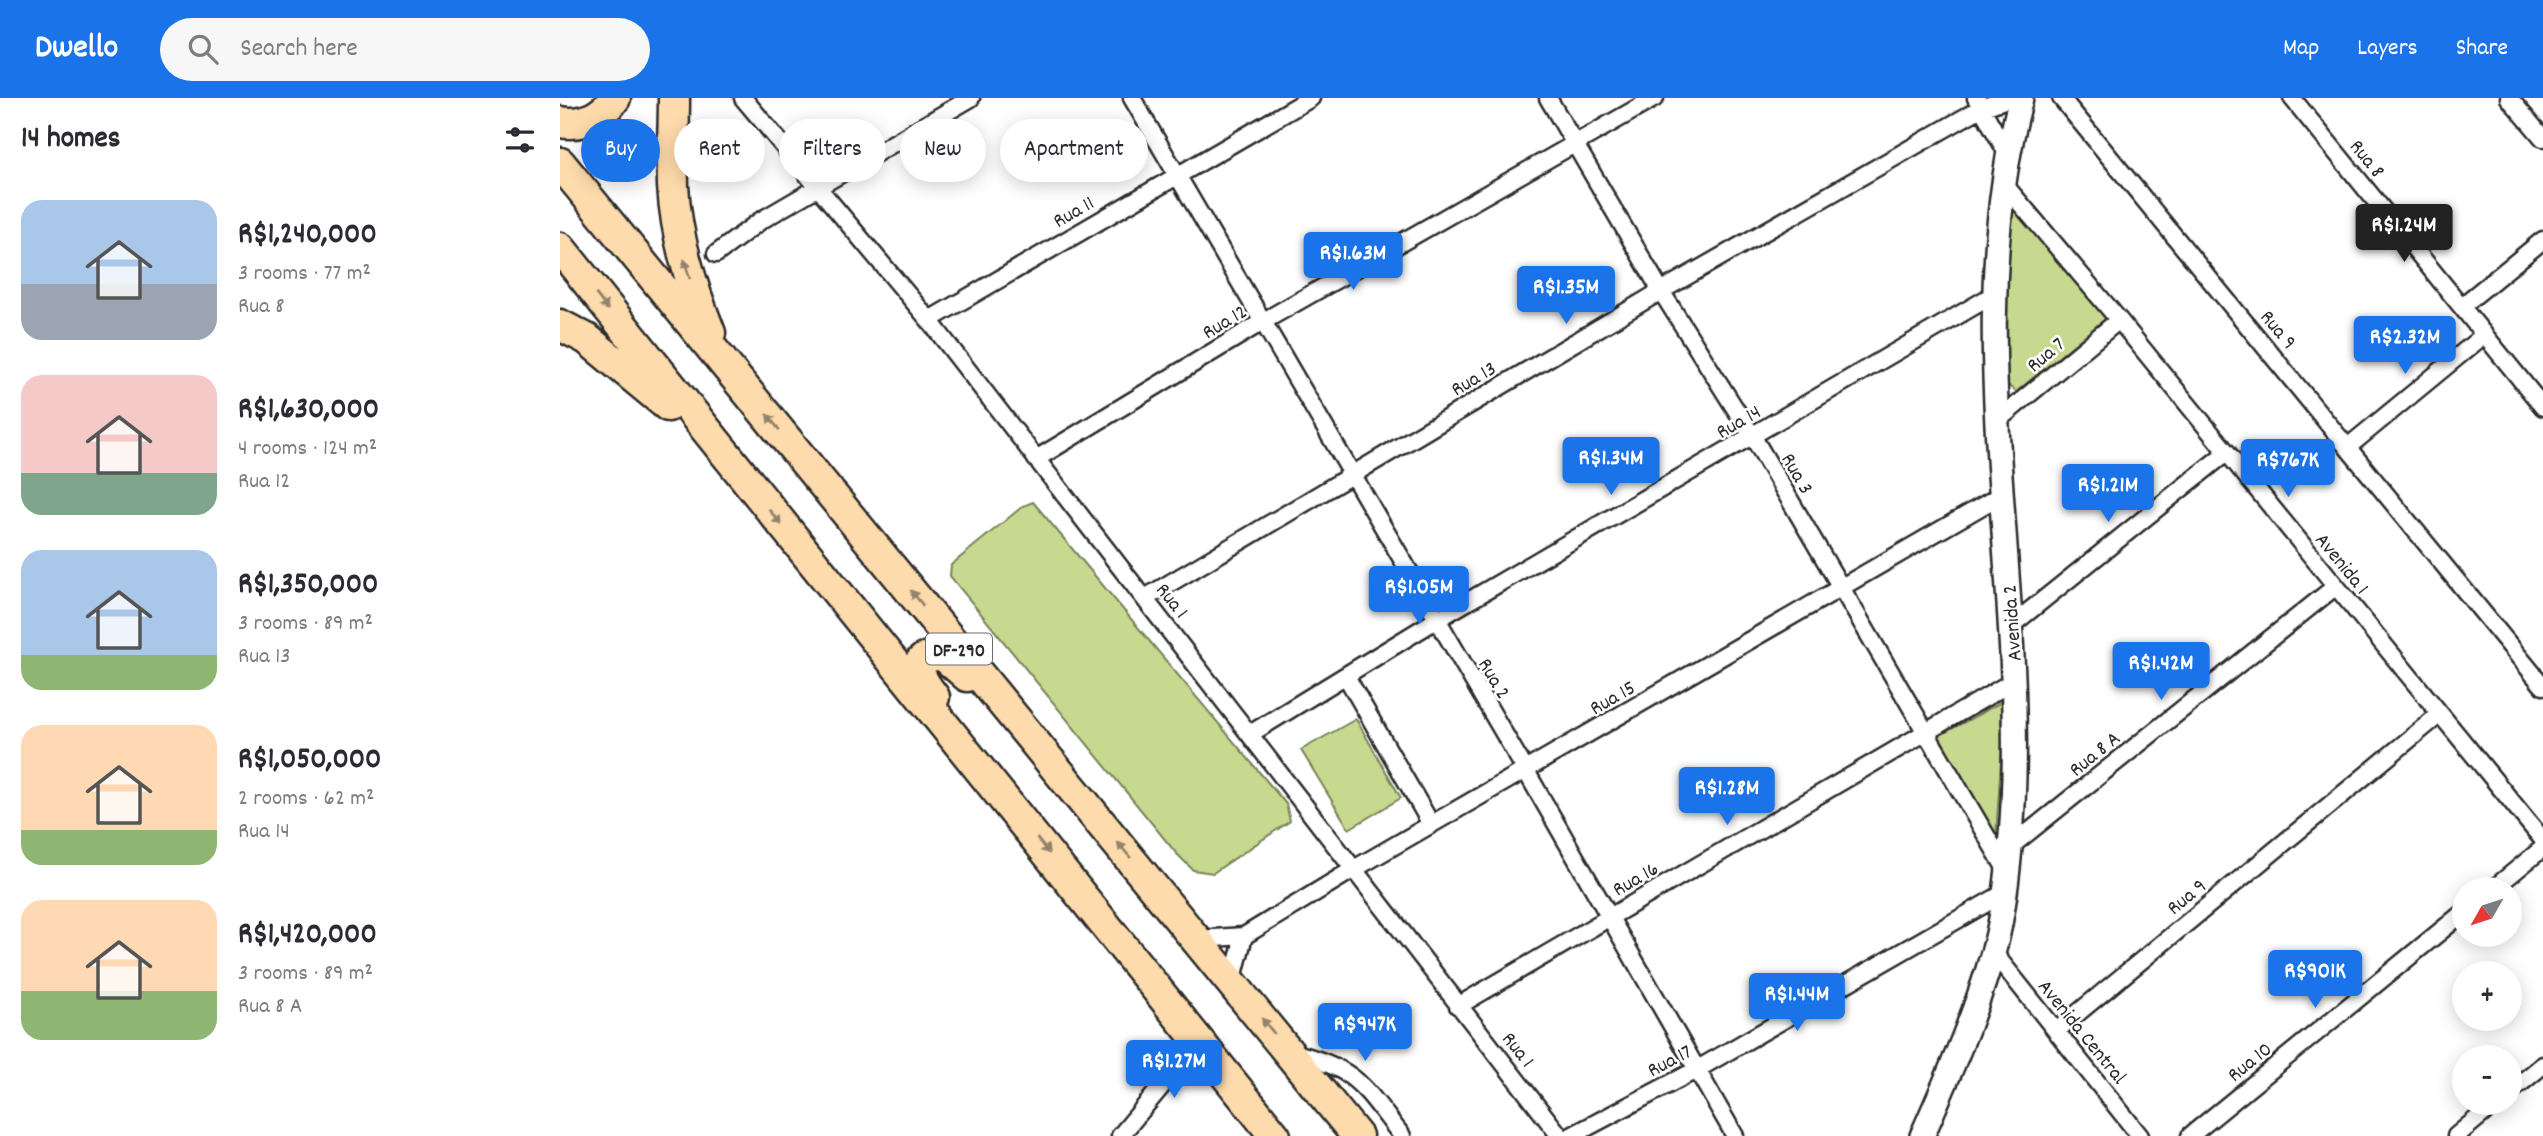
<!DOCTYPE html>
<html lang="en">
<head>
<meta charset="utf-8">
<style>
  :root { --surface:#fff; --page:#f7f7f7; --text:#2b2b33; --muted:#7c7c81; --accent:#1a73e8 }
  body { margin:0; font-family:Dekko,sans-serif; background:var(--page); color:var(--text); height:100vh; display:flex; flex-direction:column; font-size:26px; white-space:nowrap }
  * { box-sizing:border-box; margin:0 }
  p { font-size:23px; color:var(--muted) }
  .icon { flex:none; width:38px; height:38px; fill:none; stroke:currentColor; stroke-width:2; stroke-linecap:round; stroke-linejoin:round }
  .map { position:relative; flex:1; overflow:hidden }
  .side { display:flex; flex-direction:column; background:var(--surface); width:560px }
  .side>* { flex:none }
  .hud { position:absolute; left:21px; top:21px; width:665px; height:63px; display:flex; gap:14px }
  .needle { width:46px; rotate:231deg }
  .tools { position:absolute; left:1892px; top:779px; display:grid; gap:14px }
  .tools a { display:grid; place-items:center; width:70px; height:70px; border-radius:50%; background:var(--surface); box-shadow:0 4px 18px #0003; font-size:35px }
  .price { position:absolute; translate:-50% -60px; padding:0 16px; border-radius:7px; background:var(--accent); color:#fff; font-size:23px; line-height:46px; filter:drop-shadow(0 2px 4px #0008) }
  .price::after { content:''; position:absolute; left:50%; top:42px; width:21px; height:16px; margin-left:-10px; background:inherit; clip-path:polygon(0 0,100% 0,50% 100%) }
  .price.active { background:#222; color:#fff }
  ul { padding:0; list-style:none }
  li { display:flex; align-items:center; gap:21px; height:175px; padding:0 21px }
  li span { display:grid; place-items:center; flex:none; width:196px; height:140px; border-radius:21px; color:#555 }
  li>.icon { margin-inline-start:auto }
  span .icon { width:84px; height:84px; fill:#fffc; stroke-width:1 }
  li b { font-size:30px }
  h2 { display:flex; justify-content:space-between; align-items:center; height:84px; padding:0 21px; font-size:30px }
  .pill { padding:0 24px; border-radius:32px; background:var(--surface); box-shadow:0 4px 18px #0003; font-size:24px; line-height:63px }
  .pill.active { background:var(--accent); color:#fff }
  header { display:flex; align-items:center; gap:42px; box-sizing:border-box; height:98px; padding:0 35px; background:var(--accent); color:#fff }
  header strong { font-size:33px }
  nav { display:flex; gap:38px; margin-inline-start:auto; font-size:24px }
  .search { width:490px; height:63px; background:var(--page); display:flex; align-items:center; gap:18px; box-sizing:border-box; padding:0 24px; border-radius:38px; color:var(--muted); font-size:26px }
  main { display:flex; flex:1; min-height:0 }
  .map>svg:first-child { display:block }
  .green { fill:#c6d98e; stroke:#78825c; stroke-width:2 }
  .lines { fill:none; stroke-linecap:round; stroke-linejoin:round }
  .street-casing { stroke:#2b2b2b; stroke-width:21 }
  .secondary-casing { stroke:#2b2b2b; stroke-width:28 }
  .highway-casing { stroke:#2b2b2b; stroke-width:35 }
  .street { stroke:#fff; stroke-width:16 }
  .secondary { stroke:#fff; stroke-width:23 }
  .highway { stroke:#fedbac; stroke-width:30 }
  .oneway { fill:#94836c }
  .labels { text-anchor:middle; stroke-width:5; stroke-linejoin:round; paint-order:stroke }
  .shield { fill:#fff; stroke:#6b6b6b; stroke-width:2 }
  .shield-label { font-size:19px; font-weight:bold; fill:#2b2b2b }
  .street-label { font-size:21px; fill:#2b2b2b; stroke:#fff }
</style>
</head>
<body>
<header>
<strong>Dwello</strong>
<div class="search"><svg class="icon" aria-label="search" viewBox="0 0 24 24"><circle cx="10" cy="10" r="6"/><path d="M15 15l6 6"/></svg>Search here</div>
<nav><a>Map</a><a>Layers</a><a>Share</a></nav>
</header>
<main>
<section class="side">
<h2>14 homes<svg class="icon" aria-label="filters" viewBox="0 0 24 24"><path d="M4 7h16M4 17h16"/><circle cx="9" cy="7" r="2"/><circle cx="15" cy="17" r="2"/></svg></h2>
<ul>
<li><span style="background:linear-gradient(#a9c7e8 60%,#9aa5b1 0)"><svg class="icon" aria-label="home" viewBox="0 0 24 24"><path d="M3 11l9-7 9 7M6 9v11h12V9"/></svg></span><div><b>R$1,240,000</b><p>3 rooms · 77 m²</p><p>Rua 8</p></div></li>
<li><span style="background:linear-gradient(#f6c9c9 70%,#7fa58c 0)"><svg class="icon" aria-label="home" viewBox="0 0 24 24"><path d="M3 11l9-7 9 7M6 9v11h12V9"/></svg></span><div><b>R$1,630,000</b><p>4 rooms · 124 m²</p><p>Rua 12</p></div></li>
<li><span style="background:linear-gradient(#a9c7e8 75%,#8fb573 0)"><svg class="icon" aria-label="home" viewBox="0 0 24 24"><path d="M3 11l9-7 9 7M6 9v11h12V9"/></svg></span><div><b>R$1,350,000</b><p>3 rooms · 89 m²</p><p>Rua 13</p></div></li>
<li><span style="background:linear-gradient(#ffd9b3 75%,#8fb573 0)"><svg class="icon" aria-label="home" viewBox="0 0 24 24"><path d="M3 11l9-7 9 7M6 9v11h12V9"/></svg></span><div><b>R$1,050,000</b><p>2 rooms · 62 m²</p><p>Rua 14</p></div></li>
<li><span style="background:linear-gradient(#ffd9b3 65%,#8fb573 0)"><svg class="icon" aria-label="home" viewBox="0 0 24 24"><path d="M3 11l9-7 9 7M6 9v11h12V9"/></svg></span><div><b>R$1,420,000</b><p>3 rooms · 89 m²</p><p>Rua 8 A</p></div></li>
</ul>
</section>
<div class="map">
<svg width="1983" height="1038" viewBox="0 0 1983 1038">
  <rect width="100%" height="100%" fill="#fff"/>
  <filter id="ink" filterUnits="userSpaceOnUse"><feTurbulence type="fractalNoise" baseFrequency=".0143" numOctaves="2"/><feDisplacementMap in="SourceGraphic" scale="14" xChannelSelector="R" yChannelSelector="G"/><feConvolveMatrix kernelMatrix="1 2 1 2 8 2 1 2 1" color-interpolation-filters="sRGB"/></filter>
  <g filter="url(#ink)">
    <path class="green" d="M1462 111 1546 210 1545 221 1456 294 1448 287 1444 202 1452 112Z
      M473 404 726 706 730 723 653 775 633 772 616 755 390 478 391 467 463 408Z
      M1445 602 1435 754 1373 641Z
      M796 621 841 700 789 731 741 652Z"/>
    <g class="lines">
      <defs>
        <path id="street" d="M183 0 369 222 1000 1038
          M572 0 966 673 1175 1038
          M988 0 1101 193 1193 339 1447 773
          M1416 0 1447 55
          M1501 0 1983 588
          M1732 0 1983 309
          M1949 0 1983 40
          M1443 85 1559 222 1983 742
          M156 156 200 123 411 0
          M1902 208 1983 142
          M369 222 751 0
          M1438 322 1559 222
          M1789 348 1924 237
          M476 361 702 224 1095 0
          M585 500 1101 193 1421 10 1450 0
          M1453 526 1667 354
          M786 578 871 726
          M690 636 876 522 1433 197
          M1450 749 1776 488
          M1933 791 1983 750
          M684 838 794 771 1441 397
          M638 841 684 838 672 884
          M1433 854 1580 1038
          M898 908 1455 582
          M1496 933 1880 616
          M731 954C797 970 802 987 842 1038
          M1950 994 1983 967
          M560 1038 601 989 635 938
          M1011 1038 1136 972 1444 795
          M1630 1038 1904 814
          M1896 1038 1937 1004"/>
        <path id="secondary" d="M1362 1038C1388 979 1415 917 1433 855 1443 822 1447 784 1450 750 1473 500 1396 246 1461 0"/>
        <path id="highway" d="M114 0C114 29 112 59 113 88 116 139 131 187 150 235
          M0 24C22 28 42 19 55 0
          M0 65 797 1038
          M0 150 715 1038
          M0 227 27 241 108 308
          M374 599C360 581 345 557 383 557L407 578"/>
      </defs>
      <use href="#street" class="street-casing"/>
      <use href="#secondary" class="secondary-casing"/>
      <use href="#highway" class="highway-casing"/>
      <use href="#street" class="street"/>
      <use href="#secondary" class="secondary"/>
      <use href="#highway" class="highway"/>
    </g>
    <defs><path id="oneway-solid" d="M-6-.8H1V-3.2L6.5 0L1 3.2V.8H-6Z" transform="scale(1.75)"/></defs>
    <g class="oneway">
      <use href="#oneway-solid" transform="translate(127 171) rotate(-106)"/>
      <use href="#oneway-solid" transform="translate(42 204) rotate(52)"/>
      <use href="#oneway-solid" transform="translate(213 324) rotate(-129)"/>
      <use href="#oneway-solid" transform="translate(215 419) rotate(51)"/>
      <use href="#oneway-solid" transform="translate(357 500) rotate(-129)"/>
      <use href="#oneway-solid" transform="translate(483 748) rotate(51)"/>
      <use href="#oneway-solid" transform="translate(564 752) rotate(-130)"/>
      <use href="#oneway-solid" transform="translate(708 928) rotate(-129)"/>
    </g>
  </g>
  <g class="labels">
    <rect class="shield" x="366" y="535.5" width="66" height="31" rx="5"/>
    <g class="shield-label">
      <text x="399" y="558">DF-290</text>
    </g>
    <g class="street-label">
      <text transform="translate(1808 60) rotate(51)" y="7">Rua 8</text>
      <text transform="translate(513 113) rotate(-30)" y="7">Rua 11</text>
      <text transform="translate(664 223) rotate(-31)" y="7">Rua 12</text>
      <text transform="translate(1719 231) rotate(50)" y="7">Rua 9</text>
      <text transform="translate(1485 256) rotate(-40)" y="7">Rua 7</text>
      <text transform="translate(913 280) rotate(-31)" y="7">Rua 13</text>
      <text transform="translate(1178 323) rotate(-30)" y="7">Rua 14</text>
      <text transform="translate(1238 375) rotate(60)" y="7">Rua 3</text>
      <text transform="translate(1783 465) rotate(51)" y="7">Avenida 1</text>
      <text transform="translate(613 502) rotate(52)" y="7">Rua 1</text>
      <text transform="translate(1451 525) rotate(-94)" y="7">Avenida 2</text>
      <text transform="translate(935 580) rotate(59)" y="7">Rua 2</text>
      <text transform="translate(1052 599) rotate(-30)" y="7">Rua 15</text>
      <text transform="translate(1534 655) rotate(-39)" y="7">Rua 8 A</text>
      <text transform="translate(1075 780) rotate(-30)" y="7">Rua 16</text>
      <text transform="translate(1626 798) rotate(-39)" y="7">Rua 9</text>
      <text transform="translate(1523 933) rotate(51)" y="7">Avenida Central</text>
      <text transform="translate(959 951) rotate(52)" y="7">Rua 1</text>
      <text transform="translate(1109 962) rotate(-28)" y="7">Rua 17</text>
      <text transform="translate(1689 963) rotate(-39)" y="7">Rua 10</text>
    </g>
  </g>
</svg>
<div class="tools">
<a><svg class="needle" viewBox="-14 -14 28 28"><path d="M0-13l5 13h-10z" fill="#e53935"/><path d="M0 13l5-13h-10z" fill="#7c7c81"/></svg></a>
<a>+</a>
<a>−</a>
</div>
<b class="price active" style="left:1844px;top:166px">R$1.24M</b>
<b class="price" style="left:793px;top:194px">R$1.63M</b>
<b class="price" style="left:1006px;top:228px">R$1.35M</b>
<b class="price" style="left:1845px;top:278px">R$2.32M</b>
<b class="price" style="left:1051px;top:399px">R$1.34M</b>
<b class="price" style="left:1728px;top:401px">R$767K</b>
<b class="price" style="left:1548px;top:426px">R$1.21M</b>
<b class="price" style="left:859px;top:528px">R$1.05M</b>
<b class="price" style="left:1601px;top:604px">R$1.42M</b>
<b class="price" style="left:1167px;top:729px">R$1.28M</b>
<b class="price" style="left:1755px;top:912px">R$901K</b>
<b class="price" style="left:1237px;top:935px">R$1.44M</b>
<b class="price" style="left:805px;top:965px">R$947K</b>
<b class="price" style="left:614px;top:1002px">R$1.27M</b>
<div class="hud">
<a class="pill active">Buy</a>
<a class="pill">Rent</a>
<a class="pill">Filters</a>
<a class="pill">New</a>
<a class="pill">Apartment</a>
</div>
</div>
</main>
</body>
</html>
